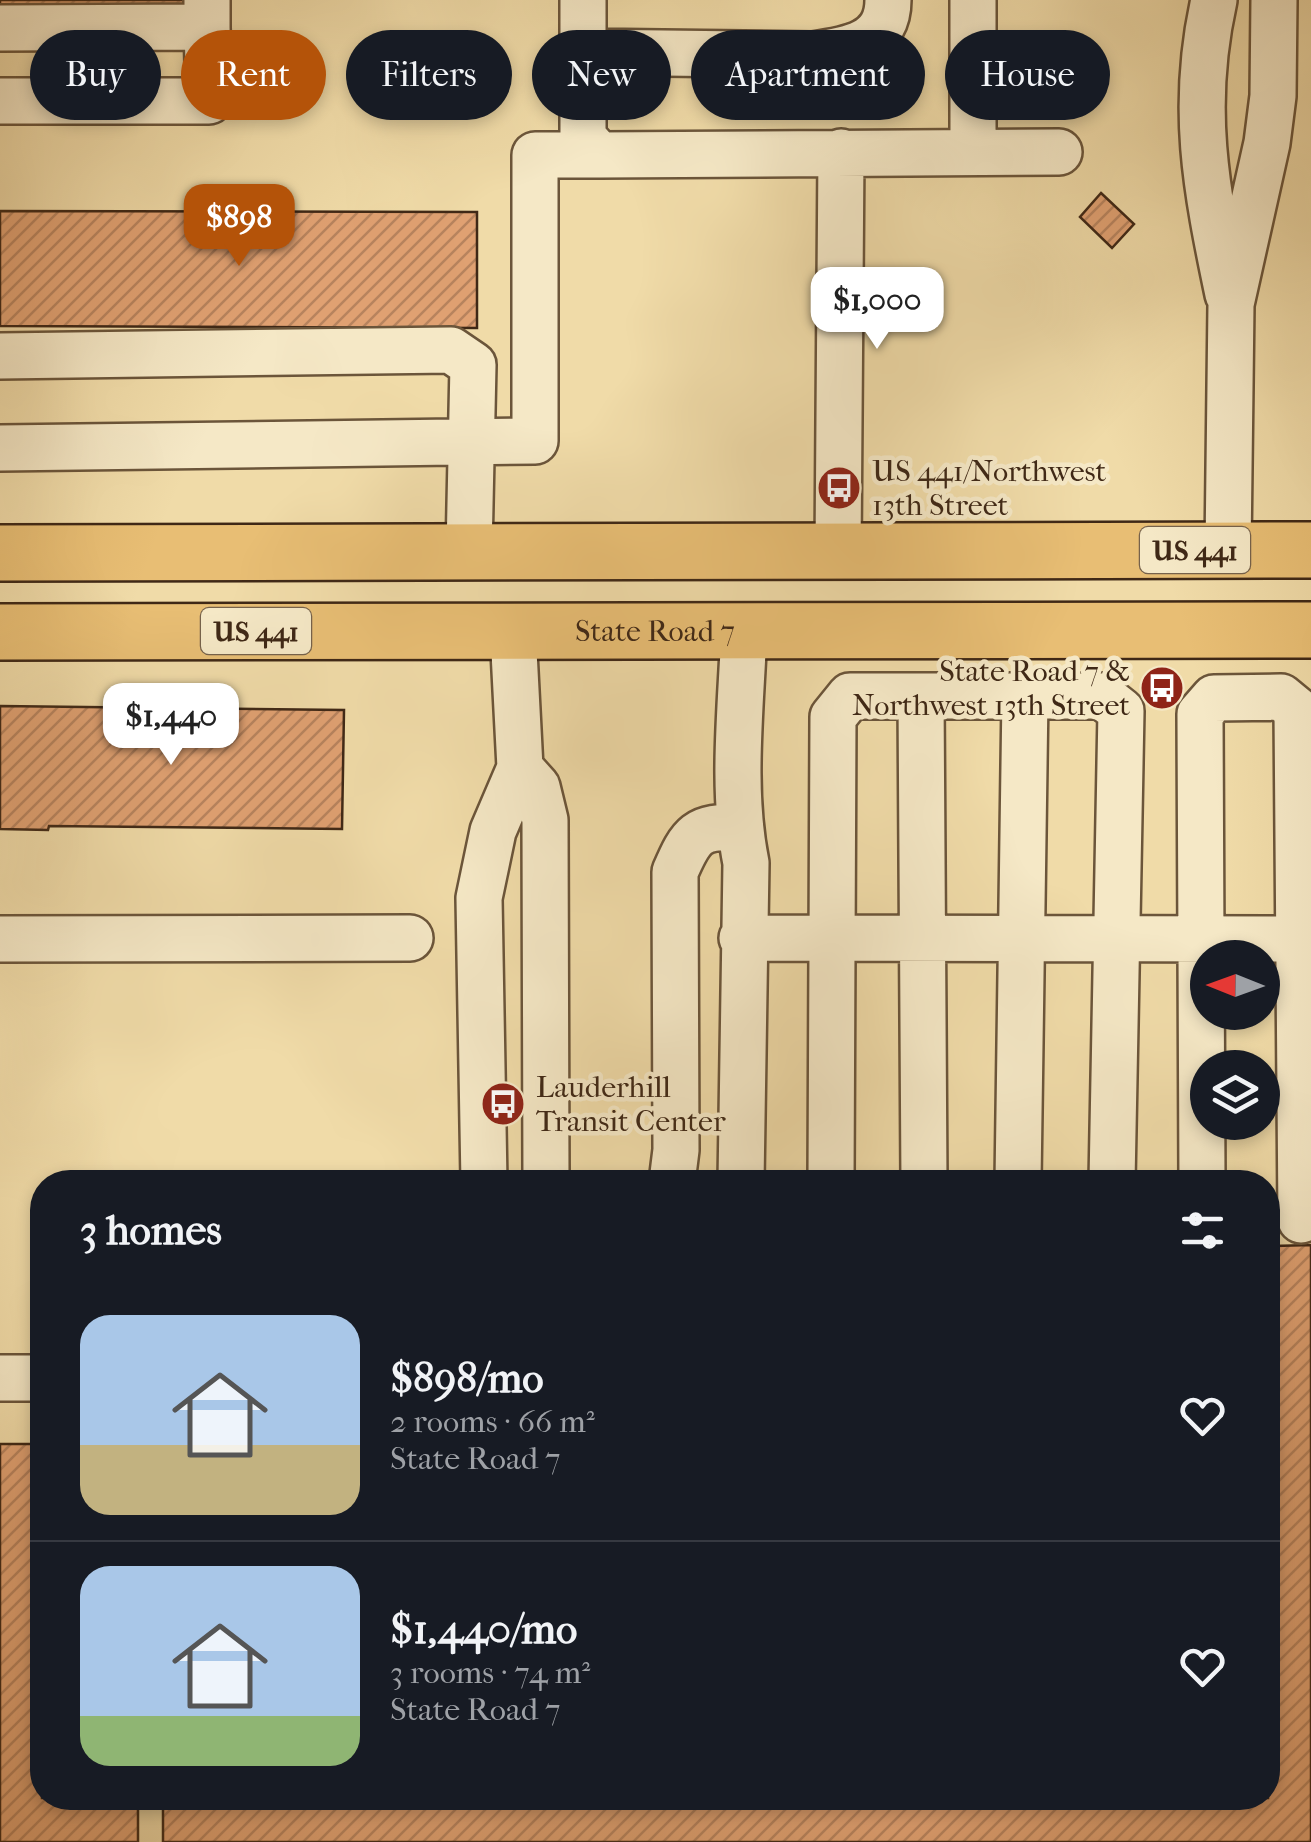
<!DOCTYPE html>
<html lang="en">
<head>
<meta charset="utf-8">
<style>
  :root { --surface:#171b24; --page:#20242c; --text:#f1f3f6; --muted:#9ea1a6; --line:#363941; --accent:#b45309 }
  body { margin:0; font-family:"IM FELL French Canon",serif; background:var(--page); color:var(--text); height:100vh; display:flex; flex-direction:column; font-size:38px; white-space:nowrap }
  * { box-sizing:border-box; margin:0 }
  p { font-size:32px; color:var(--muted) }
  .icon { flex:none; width:55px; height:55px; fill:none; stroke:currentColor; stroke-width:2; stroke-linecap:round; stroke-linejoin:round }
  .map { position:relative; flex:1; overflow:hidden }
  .sheet { position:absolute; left:30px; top:1170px; width:1250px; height:640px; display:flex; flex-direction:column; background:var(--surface); border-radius:40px; box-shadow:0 5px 15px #0003 }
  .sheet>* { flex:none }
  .banner { position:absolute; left:30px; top:30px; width:1252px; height:90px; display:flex; gap:20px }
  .needle { width:65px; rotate:271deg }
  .controls { position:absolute; left:1190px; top:940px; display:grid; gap:20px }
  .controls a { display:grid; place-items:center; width:90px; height:90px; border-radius:50%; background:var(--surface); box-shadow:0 5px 15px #0003; font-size:50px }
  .price { position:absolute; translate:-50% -85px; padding:0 22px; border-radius:20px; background:#fff; color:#222; font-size:32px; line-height:65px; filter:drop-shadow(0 2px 5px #0008) }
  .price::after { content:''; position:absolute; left:50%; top:60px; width:30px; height:22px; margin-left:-15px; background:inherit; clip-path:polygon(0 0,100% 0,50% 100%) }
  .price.on { background:var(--accent); color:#fff }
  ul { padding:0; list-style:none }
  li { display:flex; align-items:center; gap:30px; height:250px; padding:0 50px }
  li+li { border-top:2px solid var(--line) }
  li span { display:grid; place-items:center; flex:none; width:280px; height:200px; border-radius:30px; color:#555 }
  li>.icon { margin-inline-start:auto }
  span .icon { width:120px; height:120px; fill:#fffc; stroke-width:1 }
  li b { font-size:42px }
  h2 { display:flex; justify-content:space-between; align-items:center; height:120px; padding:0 50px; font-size:42px }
  .pill { padding:0 35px; border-radius:45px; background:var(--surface); box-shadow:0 5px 15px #0003; font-size:35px; line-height:90px }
  .pill.on { background:var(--accent); color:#fff }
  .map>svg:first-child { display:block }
  .building { fill:url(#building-hatch); stroke:#3f2816; stroke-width:2.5 }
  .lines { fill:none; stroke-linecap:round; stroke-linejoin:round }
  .minor-casing { stroke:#6b553a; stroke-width:50 }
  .major-casing { stroke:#3f2816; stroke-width:60 }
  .minor { stroke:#f5e8c6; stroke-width:45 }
  .major { stroke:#e8be74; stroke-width:55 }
  .labels { text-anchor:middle; stroke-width:9; stroke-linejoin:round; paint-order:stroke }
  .shield { fill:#f5e8c6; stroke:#76624b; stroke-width:2.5 }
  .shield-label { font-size:28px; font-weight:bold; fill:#3f2816 }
  .poi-label { font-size:30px; fill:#3f2816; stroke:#f5e8c6; text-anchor:start }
  .street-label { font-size:30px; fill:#3f2816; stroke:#f5e8c6 }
</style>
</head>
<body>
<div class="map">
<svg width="1311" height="1842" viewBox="0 0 1311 1842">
  <defs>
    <pattern id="building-hatch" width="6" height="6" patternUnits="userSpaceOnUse" patternTransform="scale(2.5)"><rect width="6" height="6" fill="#e0a172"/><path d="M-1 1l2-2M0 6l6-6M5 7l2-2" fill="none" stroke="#b7835d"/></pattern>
  </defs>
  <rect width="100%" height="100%" fill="#f0dba8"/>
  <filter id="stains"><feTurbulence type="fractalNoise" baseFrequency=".002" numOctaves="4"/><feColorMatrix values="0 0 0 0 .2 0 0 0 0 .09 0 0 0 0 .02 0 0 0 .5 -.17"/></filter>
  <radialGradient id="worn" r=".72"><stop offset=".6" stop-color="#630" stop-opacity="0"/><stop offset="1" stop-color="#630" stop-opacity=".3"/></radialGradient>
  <path class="building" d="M0 0H190V9L0 8Z
    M1101 193 1134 224 1112 248 1080 217Z
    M0 211 477 212V328L0 326Z
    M0 706 344 710 342 829 49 826 48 830 0 829Z
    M1311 1245V1842H163V1798H1268V1257H1274V1246Z
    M0 1444H34V1451H42V1798H138V1842H0Z"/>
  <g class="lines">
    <defs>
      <path id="minor" d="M583 0V137L599 155 1059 152
        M973 0V152
        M1214 0C1190 107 1206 189 1228 294
        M0 28 207 27V0
        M583 52 813 55C849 50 888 44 888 0
        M0 101H209L207 27
        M0 356 451 350 473 365 469 551
        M0 448 535 441V155H599
        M1228 550 1231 304 1267 143 1273 96 1274 0
        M838 552 841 152
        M921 696 924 1182
        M520 768 537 787 545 820 546 1182
        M742 938 1311 939
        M0 939 410 938
        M484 1182 479 898 493 831 520 768 513 632
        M672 1182 676 1150 675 872C691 835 697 825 739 828
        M741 1182 746 863C731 788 741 707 744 630
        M831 1182 833 717 850 696H1102L1121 711 1112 1182
        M1018 1182 1025 696
        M1202 1182 1200 714 1214 698 1281 697 1297 710 1301 1220
        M0 1378H42"/>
      <g id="major">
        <path d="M0 553 1311 550"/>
        <path id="s1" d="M0 632 1311 630"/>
      </g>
    </defs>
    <use href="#minor" class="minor-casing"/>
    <use href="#major" class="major-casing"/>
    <use href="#minor" class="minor"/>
    <use href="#major" class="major"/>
  </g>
  <defs>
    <symbol id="bus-disc" viewBox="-11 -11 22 22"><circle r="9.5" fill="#8f2418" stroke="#f5e8c6"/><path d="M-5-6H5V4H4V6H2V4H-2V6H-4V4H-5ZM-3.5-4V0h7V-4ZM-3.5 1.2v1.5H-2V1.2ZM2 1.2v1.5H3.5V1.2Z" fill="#fff"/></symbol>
  </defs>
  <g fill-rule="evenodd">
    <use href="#bus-disc" x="814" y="463" width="50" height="50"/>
    <use href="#bus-disc" x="1137" y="663" width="50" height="50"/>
    <use href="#bus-disc" x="478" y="1079" width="50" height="50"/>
  </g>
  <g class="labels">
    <g class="shield">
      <rect x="1140" y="527" width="110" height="46" rx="8"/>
      <rect x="201" y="608" width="110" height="46" rx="8"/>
    </g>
    <g class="shield-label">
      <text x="1195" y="560">US 441</text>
      <text x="256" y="641">US 441</text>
    </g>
    <g class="poi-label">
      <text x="872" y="481">US 441/Northwest<tspan x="872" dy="34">13th Street</tspan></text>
      <text x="1130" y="681" text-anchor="end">State Road 7 &amp;<tspan x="1130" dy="34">Northwest 13th Street</tspan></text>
      <text x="536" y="1097">Lauderhill<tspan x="536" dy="34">Transit Center</tspan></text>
    </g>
    <g class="street-label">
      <text dy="10" stroke="none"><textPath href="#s1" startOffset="655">State Road 7</textPath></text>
    </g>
  </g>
  <rect width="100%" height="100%" filter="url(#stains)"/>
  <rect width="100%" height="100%" fill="url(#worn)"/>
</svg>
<div class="controls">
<a><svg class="needle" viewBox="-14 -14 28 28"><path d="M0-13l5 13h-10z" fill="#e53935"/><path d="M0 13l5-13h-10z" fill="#9ea1a6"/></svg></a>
<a><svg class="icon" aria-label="layers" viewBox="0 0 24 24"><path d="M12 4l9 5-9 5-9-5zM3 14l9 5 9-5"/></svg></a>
</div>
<b class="price on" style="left:239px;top:269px">$898</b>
<b class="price" style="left:877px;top:352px">$1,000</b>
<b class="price" style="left:171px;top:768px">$1,440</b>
<div class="banner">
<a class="pill">Buy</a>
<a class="pill on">Rent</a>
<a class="pill">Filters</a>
<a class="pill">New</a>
<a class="pill">Apartment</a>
<a class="pill">House</a>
</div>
<section class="sheet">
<h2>3 homes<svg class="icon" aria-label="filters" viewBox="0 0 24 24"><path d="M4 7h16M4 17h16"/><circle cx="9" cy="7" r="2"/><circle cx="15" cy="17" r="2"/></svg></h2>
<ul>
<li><span style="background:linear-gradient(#a9c7e8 65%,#c2b280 0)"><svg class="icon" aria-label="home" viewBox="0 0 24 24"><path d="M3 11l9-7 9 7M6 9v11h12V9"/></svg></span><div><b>$898/mo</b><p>2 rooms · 66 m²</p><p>State Road 7</p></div><svg class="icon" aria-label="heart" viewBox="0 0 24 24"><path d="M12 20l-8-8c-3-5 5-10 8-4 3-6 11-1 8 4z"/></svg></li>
<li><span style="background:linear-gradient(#a9c7e8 75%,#8fb573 0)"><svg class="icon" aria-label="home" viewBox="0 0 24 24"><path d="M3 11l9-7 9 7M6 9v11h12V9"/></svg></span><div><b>$1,440/mo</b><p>3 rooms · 74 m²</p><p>State Road 7</p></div><svg class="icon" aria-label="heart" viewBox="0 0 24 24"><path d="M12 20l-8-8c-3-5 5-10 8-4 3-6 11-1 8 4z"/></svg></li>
</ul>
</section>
</div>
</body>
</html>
